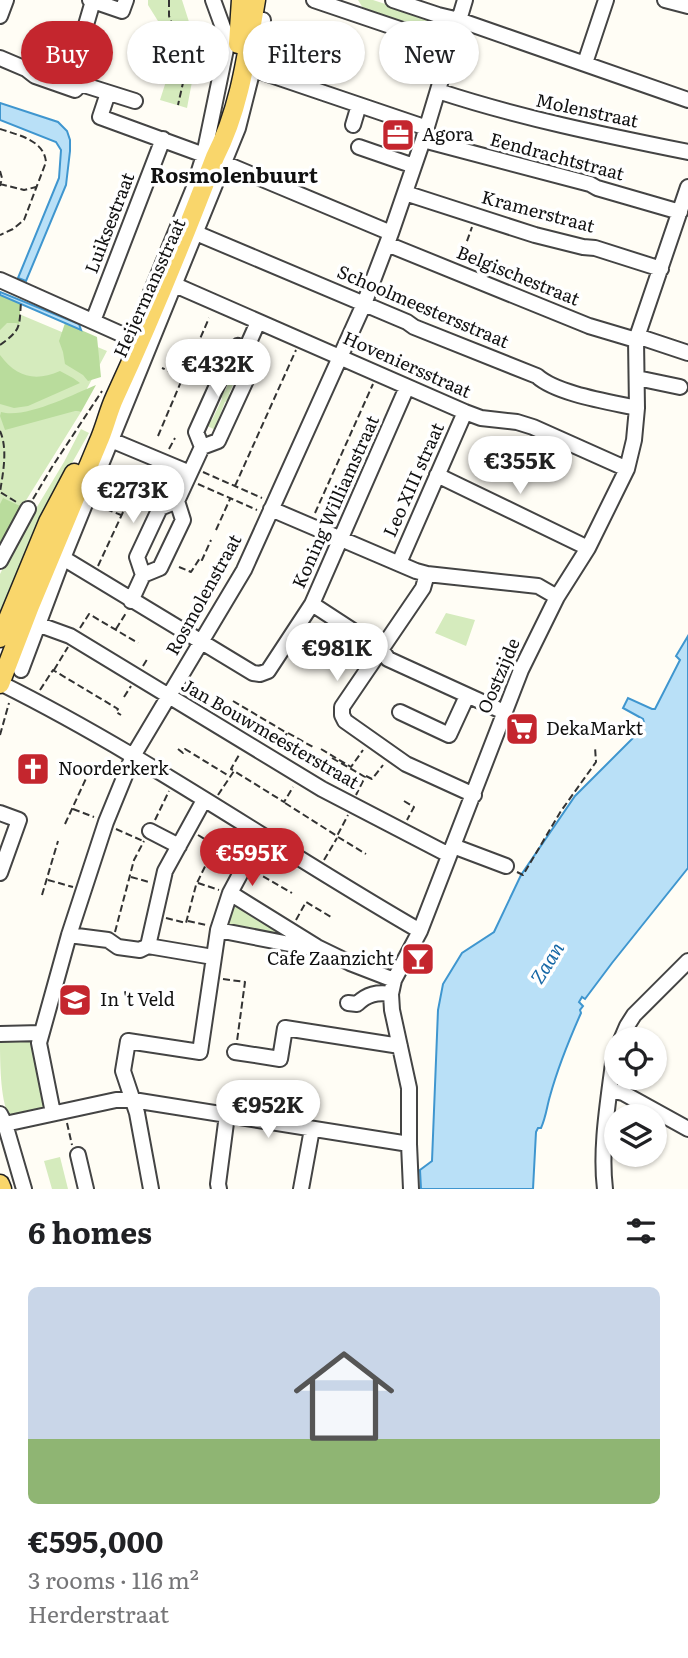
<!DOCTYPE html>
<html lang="en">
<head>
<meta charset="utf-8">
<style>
  :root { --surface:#fff; --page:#f2f2f2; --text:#202124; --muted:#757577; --accent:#c4262e }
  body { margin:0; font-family:Literata,serif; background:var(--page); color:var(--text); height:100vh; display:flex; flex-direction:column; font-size:26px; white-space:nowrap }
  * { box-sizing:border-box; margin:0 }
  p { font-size:23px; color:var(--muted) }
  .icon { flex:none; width:38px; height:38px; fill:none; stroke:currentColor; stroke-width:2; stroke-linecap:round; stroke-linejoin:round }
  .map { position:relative; height:1189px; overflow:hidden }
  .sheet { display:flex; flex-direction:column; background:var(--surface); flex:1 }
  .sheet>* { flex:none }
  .banner { position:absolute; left:21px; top:21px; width:648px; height:63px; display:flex; gap:14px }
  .controls { position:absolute; left:604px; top:1027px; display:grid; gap:14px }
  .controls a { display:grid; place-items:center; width:63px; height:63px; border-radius:50%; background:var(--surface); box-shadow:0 2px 5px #0004; font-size:35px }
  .price { position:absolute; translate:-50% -60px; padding:0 16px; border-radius:24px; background:#fff; color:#222; font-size:23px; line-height:46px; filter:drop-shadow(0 2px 4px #0008) }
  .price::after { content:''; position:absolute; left:50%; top:42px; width:21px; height:16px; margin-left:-10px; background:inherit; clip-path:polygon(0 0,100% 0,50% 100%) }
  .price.selected { background:var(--accent); color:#fff }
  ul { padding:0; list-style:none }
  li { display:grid; align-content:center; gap:14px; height:371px; padding:0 28px }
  li span { display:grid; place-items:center; height:217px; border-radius:10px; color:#555 }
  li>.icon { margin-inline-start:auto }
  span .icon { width:126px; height:126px; fill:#fffc; stroke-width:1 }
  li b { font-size:30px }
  h2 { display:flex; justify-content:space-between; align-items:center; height:84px; padding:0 28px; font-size:30px }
  .chip { padding:0 24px; border-radius:32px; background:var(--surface); box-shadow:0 2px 5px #0004; font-size:24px; line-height:63px }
  .chip.selected { background:var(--accent); color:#fff }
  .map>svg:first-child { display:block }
  .green { fill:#d5ebbd }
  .forest { fill:#b9dc9c }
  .water { fill:#b9e0f7; stroke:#3f96cf; stroke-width:2 }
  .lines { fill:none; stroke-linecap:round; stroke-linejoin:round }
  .minor-casing { stroke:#444; stroke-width:18 }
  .major-casing { stroke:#222; stroke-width:21 }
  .path { stroke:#333; stroke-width:2; stroke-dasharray:7 3.5; stroke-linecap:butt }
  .minor { stroke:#fff; stroke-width:14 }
  .major { stroke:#f9d66b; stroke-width:18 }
  .labels { text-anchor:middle; stroke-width:7; stroke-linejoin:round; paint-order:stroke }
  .street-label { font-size:18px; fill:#111; stroke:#fff }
  .poi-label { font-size:18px; fill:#111; stroke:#fff; text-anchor:start }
  .water-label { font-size:19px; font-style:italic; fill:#1768a6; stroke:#fff }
  .quarter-label { font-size:21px; font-weight:bold; fill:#111; stroke:#fff }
</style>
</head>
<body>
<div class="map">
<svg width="688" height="1189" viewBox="0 0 688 1189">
  <rect width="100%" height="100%" fill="#fffdf5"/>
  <path class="green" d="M148 0H182L198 50 187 108 160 100 176 50 148 5Z
    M358 0H373L446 24 443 36 369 11 363 8Z
    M0 306 107 351 75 411 81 412 25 502 0 549Z
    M229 363 234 364 247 369 244 376 242 371 238 373 229 394 230 397 228 398V401L225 402 218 420 221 430 220 432 203 424 206 415 209 421 212 420 222 399 221 396 223 395 222 392 225 391 233 373Z
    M81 429 89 433 72 463 10 587 0 614V574L16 542 64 462Z
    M446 613 475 620 466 646 435 633Z
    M234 900 297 939 227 928Z
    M29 1037 34 1040 45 1109 9 1115C0 1101 0 1057 0 1038Z
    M60 1157 68 1189H52L44 1161Z"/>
  <path class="forest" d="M0 295 21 303 19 324 16 323H7L0 330Z
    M65 323 97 337 101 377 88 381 83 375 65 364 63 352 59 341Z
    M0 355C16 377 35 382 60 371L73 378 80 383 28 406 14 408 0 404Z
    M96 385 81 412 75 411 5 430 0 416 1 412C25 419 72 395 96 385Z
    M3 498 20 506 21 510 5 540 0 544V504Z"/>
  <path class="water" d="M0 103 58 122 67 131 70 140V151L66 185 26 281 18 278 59 178 61 150 56 142 0 120Z
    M0 292 79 324 81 330 0 295Z
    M688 636V868L612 963 585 999 582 997 579 1002 583 1006 580 1010 581 1013C569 1040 558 1067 550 1096 547 1106 546 1117 541 1128H538L536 1132 533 1189H421L420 1170 432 1161 438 1010 443 984 462 953 494 932 521 875 575 796 645 726 643 719 623 708 628 698 652 709H655L680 660 676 656Z"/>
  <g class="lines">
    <defs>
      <path id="minor" d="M90 0 122 11 126 0
        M314 0 435 41
        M393 0 438 15 459 20 688 100
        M665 0 688 6
        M0 16 6 0
        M83 35 93 1
        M0 58 26 69 35 76 75 90 81 84 135 101
        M585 63 606 0
        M253 69 427 128
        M438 91C520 118 604 135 688 152
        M108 93 100 117 204 155
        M353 125 359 105
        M423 140 590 184 597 188 680 212
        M359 147 414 166
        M224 163 391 233
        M405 193 535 235 583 247 595 248 661 269
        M196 233 407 322 414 327 537 376C557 394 610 402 637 408
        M387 244 589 326 636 340
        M0 280 130 338 136 329 193 190 204 155 226 49 225 33 213 0
        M175 285 465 412 481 418 517 422 533 427 627 469
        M93 321 163 139
        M637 336 688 353
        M246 349 258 322
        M637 378 680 387
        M111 440 190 473
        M437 475 588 548
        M271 509 416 571 427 574 538 586 557 597
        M63 558 253 673 260 674 268 671 312 604 407 387
        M0 561 28 509
        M399 563 465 412
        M427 574 423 588 342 707V715L345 721 406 764 474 795
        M143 575 137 557 160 508 177 501 202 447 218 441 253 365 254 353 238 346 232 352 196 432 202 447
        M131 601 143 575 160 568 183 520 177 501
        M312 604 381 649 388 659 504 712
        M37 624 70 636 322 789 449 855
        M21 670 63 558 238 128 257 53 263 20
        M0 683C145 755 279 850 420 931
        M400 712 449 735 467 696
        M0 813 19 820 0 873
        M150 831 179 846
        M453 846 506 866
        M230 893 317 947 350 963 394 980
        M218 930 305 947H313
        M69 935 108 940 118 947 140 950 148 946 213 957
        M148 946 165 871 204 800
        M348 1003 357 1004C367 994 377 992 391 994
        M0 1034 41 1033
        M621 1040 627 1026 634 1015 688 961
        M235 1052 280 1059 285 1028 400 1046
        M610 1090 623 1093 688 1129
        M53 1113 39 1043 69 935 106 822 133 756 244 570 364 304 391 233 423 140 465 0
        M0 1114 5 1124 24 1189
        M5 1124 116 1100H133L409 1144
        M78 1155 86 1189
        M151 1189 137 1113 123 1071 128 1041 200 1052 218 930 230 893 261 835
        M219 1189 218 1184 227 1115
        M301 1189 312 1129
        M411 1189 409 1144V1088L392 1010 391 994 394 980 420 931 521 670 557 597 588 548 627 469 634 440 637 408 636 340 688 187
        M605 1189C600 1149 608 1103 613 1063L616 1052"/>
      <path id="major" d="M238 44 241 0
        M0 638 48 522 74 473
        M0 684 30 606 98 443C105 428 108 412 115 397 151 319 184 238 215 157 240 109 247 53 256 0
        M0 1184 2 1189"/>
    </defs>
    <use href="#minor" class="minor-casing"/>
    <use href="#major" class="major-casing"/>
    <path class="path" d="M169 0V16L187 65 178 105
      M83 72 92 44
      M0 129C18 135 44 140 46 162L24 220 13 229 0 235
      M0 171 2 178 0 186
      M0 184 24 190 36 187
      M460 261 472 227
      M0 345C22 329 19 327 21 302
      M184 376 209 318
      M0 431C8 449 3 473 0 492L18 503
      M158 436 183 377 162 368
      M169 449 175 438
      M203 472 262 498
      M198 484 257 510
      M235 486 296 350
      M33 499 52 467 102 391
      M106 509 121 515
      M315 513 373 384
      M216 530 230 499
      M98 566 144 467
      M179 567 191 572 200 558 202 560 211 540
      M80 628 89 614 138 643
      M116 629 126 613
      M143 666 148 658
      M54 670 68 647
      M40 690 53 670 118 709 116 712 121 715
      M124 697 131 686
      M233 701 287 733 279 747
      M288 733 313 747
      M0 735 9 703
      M178 749 183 753 185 749 229 776
      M321 749 351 767 363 750
      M332 758 365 777 356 795
      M233 770 231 769 239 755
      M366 776 372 779 383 765
      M218 795 234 771 284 802 293 787
      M404 801 414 807 407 820
      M285 803 337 836 348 815
      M73 809 94 817
      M155 820 169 791
      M65 824 89 772 81 767
      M116 829 143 841
      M198 835 214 845
      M338 837 366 854
      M324 860 337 838
      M254 871 292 893
      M517 872 523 875 561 811 596 762 595 747
      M131 877 149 882
      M48 880 73 887
      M198 883 219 890
      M42 895 58 841
      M166 918 186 923 196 885 215 846 235 858
      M296 920 306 902 331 917
      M188 921 206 925
      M115 932 134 860 144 841
      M223 979 245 982 237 1041
      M67 1123 72 1145"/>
    <use href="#minor" class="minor"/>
    <use href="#major" class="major"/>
  </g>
  <defs>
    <symbol id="office-square" viewBox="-11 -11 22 22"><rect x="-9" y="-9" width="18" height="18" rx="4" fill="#c4262e" stroke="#fff"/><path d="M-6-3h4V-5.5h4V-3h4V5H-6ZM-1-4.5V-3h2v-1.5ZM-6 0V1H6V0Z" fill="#fff"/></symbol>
    <symbol id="supermarket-square" viewBox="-11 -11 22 22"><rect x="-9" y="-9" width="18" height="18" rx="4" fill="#c4262e" stroke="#fff"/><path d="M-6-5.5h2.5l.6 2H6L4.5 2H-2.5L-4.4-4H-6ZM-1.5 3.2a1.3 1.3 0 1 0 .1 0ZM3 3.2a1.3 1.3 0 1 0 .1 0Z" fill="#fff"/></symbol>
    <symbol id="church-square" viewBox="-11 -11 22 22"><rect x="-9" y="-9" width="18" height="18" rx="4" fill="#c4262e" stroke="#fff"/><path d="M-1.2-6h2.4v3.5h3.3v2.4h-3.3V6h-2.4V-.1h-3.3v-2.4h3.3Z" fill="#fff"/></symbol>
    <symbol id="bar-square" viewBox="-11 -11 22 22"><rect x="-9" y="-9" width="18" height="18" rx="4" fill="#c4262e" stroke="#fff"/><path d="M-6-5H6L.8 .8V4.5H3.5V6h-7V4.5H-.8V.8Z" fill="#fff"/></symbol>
    <symbol id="school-square" viewBox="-11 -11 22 22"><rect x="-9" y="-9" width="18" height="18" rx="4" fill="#c4262e" stroke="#fff"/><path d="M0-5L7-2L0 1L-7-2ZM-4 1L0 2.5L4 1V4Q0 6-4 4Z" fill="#fff"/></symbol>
  </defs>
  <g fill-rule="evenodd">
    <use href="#office-square" x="379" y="116" width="38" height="38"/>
    <use href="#supermarket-square" x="503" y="710" width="38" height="38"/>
    <use href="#church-square" x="14" y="750" width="38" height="38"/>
    <use href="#bar-square" x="399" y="940" width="38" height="38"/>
    <use href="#school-square" x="56" y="981" width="38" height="38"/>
  </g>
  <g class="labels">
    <g class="street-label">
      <text transform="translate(587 111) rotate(12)" y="6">Molenstraat</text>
      <text transform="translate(557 157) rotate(15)" y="6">Eendrachtstraat</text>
      <text transform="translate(538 212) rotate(15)" y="6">Kramerstraat</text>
      <text transform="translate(110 223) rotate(-69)" y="6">Luiksestraat</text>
      <text transform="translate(518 276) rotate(22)" y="6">Belgischestraat</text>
      <text transform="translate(150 288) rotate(-66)" y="6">Heijermansstraat</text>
      <text transform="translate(423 307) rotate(23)" y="6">Schoolmeestersstraat</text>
      <text transform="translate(407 365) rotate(24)" y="6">Hoveniersstraat</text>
      <text transform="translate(414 480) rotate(-66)" y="6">Leo XIII straat</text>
      <text transform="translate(336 502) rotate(-66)" y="6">Koning Williamstraat</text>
      <text transform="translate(204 595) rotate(-61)" y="6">Rosmolenstraat</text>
      <text transform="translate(499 676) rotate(-67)" y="6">Oostzijde</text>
      <text transform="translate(270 734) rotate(30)" y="6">Jan Bouwmeesterstraat</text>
    </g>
    <g class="poi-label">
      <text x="422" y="141">Agora</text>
      <text x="546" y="735">DekaMarkt</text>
      <text x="58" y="775">Noorderkerk</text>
      <text x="394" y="965" text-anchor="end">Cafe Zaanzicht</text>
      <text x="100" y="1006">In 't Veld</text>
    </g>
    <g class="water-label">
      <text transform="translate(547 963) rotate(-58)" y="7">Zaan</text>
    </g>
    <g class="quarter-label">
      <text x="234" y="183">Rosmolenbuurt</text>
    </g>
  </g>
</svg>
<div class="controls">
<a><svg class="icon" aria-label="locate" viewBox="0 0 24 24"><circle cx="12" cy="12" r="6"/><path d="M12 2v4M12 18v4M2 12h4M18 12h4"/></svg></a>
<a><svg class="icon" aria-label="layers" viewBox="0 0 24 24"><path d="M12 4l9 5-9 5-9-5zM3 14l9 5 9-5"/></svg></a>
</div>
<b class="price" style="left:218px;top:399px">€432K</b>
<b class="price" style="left:520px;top:496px">€355K</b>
<b class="price" style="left:133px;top:525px">€273K</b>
<b class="price" style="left:337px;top:683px">€981K</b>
<b class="price selected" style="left:252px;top:888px">€595K</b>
<b class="price" style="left:268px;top:1140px">€952K</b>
<div class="banner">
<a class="chip selected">Buy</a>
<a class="chip">Rent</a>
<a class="chip">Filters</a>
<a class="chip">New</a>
</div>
</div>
<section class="sheet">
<h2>6 homes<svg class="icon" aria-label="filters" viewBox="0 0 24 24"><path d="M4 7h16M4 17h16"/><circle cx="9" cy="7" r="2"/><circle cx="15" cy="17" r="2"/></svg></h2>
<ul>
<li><span style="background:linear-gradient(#c9d6e8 70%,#8fb573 0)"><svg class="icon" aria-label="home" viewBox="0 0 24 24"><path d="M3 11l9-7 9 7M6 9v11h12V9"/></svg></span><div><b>€595,000</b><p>3 rooms · 116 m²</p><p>Herderstraat</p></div></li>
</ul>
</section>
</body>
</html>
